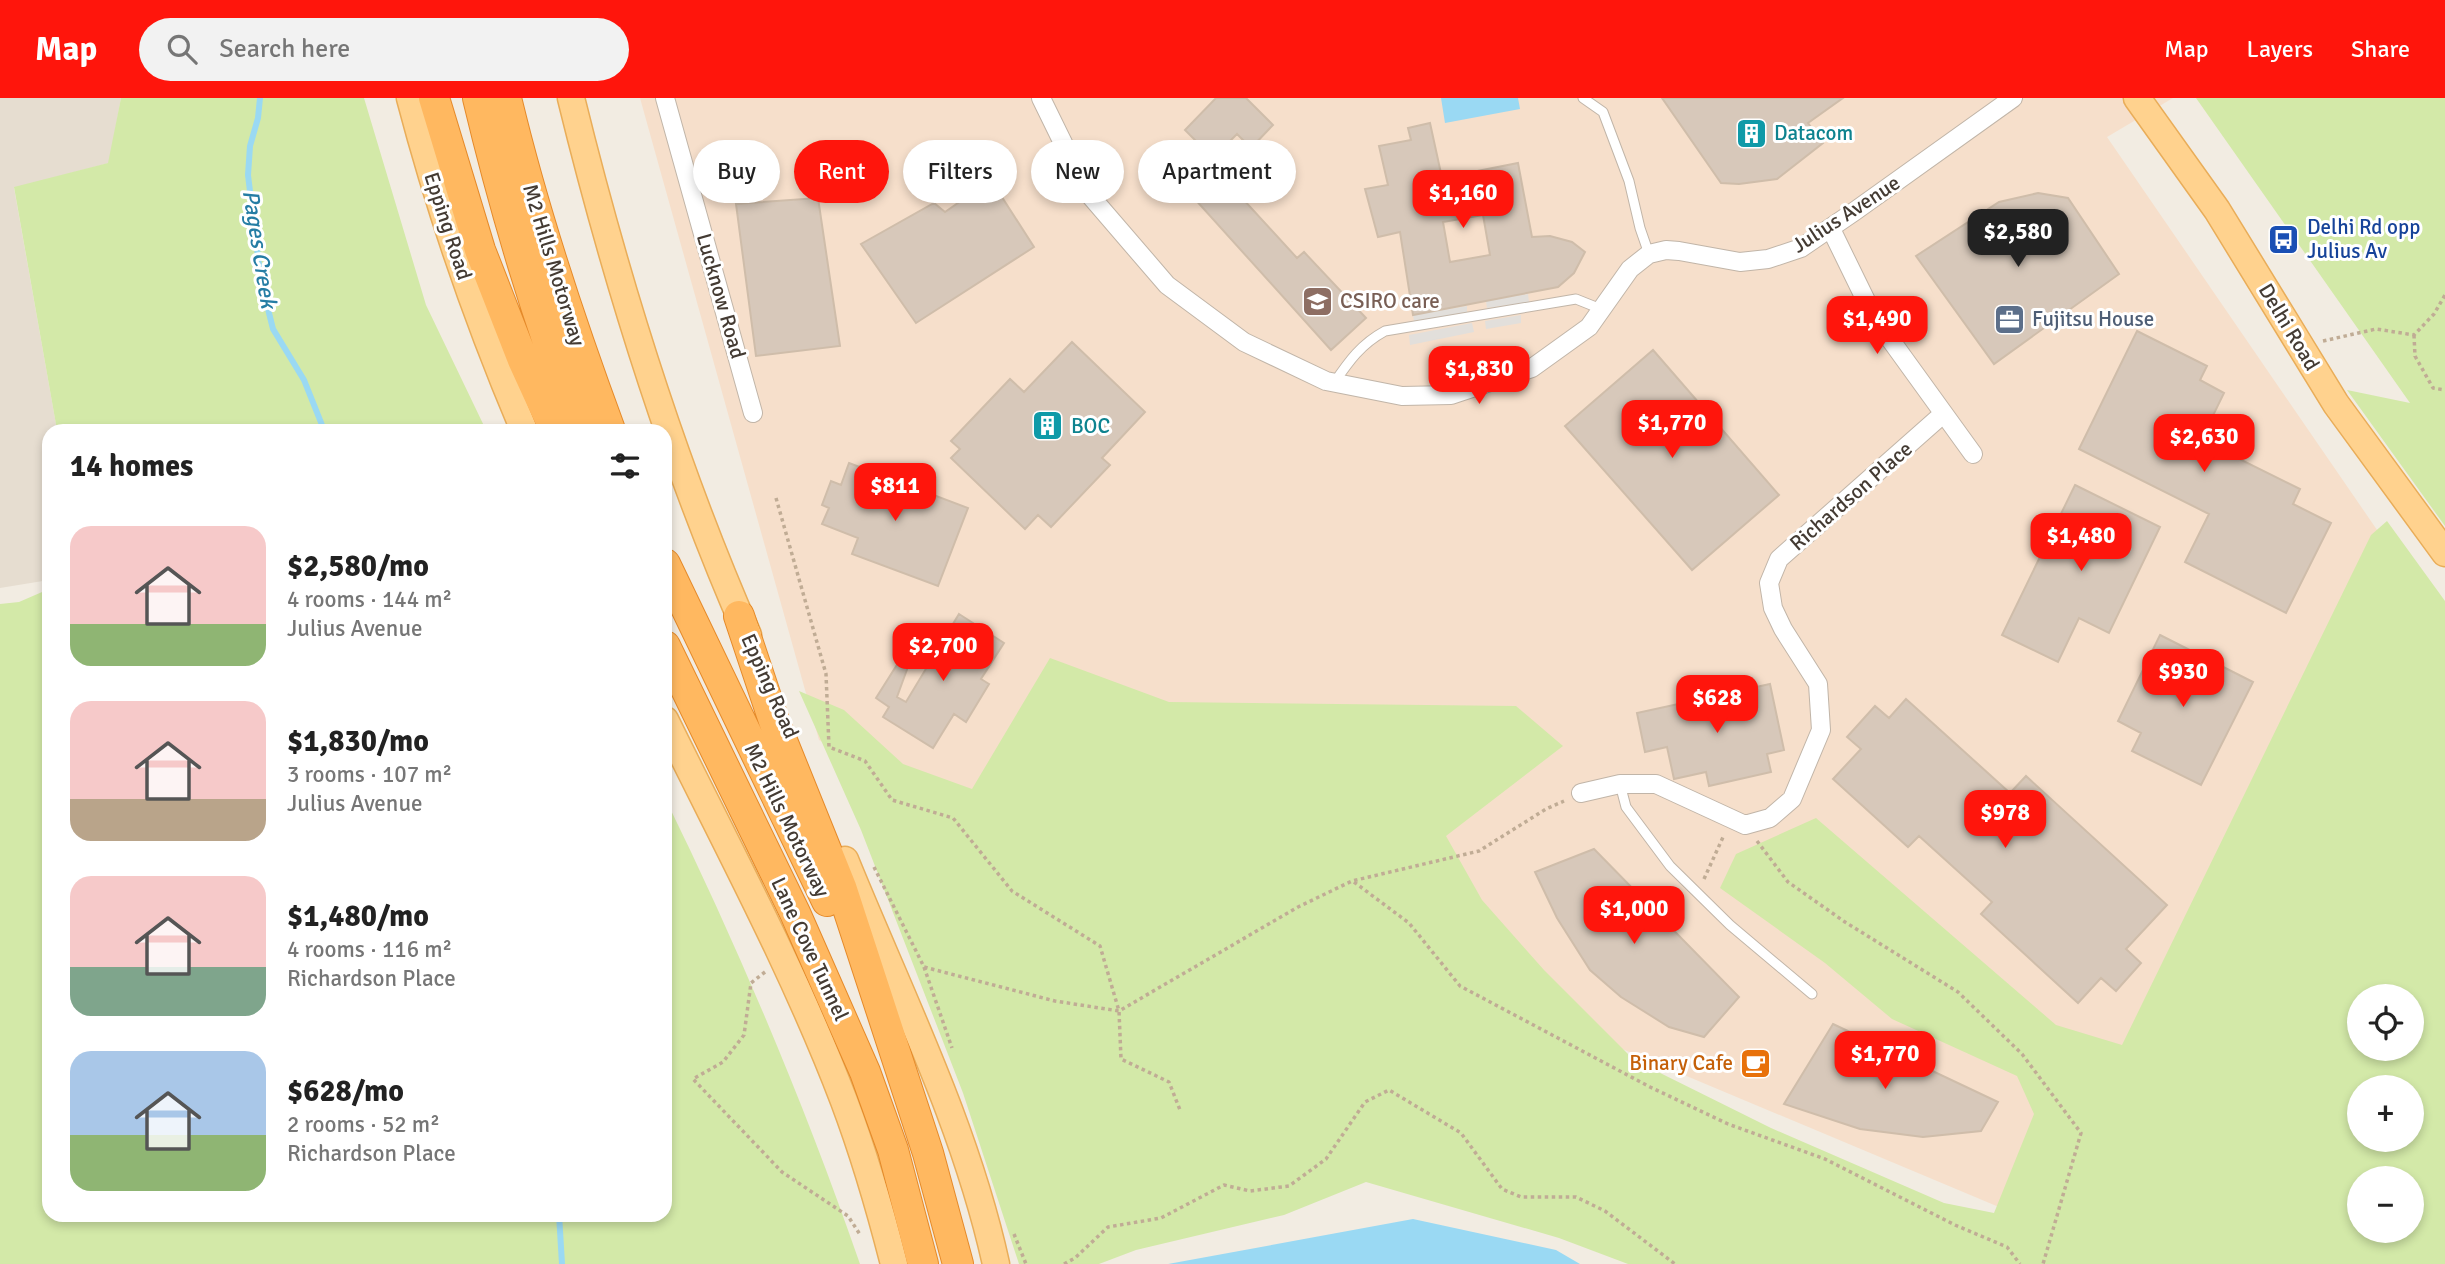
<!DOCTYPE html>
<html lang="en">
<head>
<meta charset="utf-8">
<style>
  :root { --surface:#fff; --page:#f2f2f2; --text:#222; --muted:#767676; --accent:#ff150c }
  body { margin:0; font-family:Signika,sans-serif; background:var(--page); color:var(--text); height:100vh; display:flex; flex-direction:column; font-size:26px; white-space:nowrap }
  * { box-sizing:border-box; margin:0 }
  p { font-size:23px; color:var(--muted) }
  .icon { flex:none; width:38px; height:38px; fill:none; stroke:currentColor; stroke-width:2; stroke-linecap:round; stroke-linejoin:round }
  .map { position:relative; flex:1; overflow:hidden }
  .side { position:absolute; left:42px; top:326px; width:630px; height:798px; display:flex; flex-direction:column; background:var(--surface); border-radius:21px; box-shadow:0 4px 10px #0003 }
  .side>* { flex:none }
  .banner { position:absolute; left:693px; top:42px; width:665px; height:63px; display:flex; gap:14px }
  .tools { position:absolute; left:2347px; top:886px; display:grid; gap:14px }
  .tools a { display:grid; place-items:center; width:77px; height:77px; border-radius:50%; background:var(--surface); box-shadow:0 4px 10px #0003; font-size:35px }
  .price { position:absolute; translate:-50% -60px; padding:0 16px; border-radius:14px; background:var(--accent); color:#fff; font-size:23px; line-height:46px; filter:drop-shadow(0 2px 4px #0008) }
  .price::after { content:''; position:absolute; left:50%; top:42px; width:21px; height:16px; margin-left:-10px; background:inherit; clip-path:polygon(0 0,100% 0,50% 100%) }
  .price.current { background:#222; color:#fff }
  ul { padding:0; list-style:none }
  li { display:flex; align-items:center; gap:21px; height:175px; padding:0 28px }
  li span { display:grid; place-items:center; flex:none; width:196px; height:140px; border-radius:21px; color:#555 }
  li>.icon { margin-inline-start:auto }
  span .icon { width:84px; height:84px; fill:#fffc; stroke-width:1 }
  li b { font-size:30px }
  h2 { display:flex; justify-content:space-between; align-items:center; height:84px; padding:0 28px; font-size:30px }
  .tag { padding:0 24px; border-radius:32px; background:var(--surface); box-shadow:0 4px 10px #0003; font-size:24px; line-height:63px }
  .tag.current { background:var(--accent); color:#fff }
  header { display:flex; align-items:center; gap:42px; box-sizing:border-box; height:98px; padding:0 35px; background:var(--accent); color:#fff }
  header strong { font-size:33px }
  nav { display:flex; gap:38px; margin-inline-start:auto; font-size:24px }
  .search { width:490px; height:63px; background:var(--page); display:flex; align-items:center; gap:18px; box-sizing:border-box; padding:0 24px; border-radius:38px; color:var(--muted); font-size:26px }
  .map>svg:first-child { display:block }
  .residential { fill:#e6ddd0 }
  .commercial { fill:#f6dfcb }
  .green { fill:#d3e9a8; fill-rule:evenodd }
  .parking { fill:#e2dfdb }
  .water { fill:#9ad9f3 }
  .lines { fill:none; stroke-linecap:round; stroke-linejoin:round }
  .stream { stroke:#9ad9f3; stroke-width:6 }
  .building { fill:#d7c8ba; stroke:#cfbdaa; stroke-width:2; fill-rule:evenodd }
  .lane-casing { stroke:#c1b5a8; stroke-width:11 }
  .street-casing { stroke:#c1b5a8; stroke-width:20 }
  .primary-casing { stroke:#e9ad59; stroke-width:29 }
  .highway-casing { stroke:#e58a2a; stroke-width:32 }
  .path { stroke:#c0ac95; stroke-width:3.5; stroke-dasharray:3.5 3.5; stroke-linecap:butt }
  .lane { stroke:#fff; stroke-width:9 }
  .street { stroke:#fff; stroke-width:18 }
  .primary { stroke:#ffd28e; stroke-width:26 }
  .highway { stroke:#ffb860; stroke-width:30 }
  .labels { text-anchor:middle; stroke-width:6; stroke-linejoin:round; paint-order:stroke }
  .culture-label { font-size:21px; fill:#0d838f; stroke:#fff; text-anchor:start }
  .street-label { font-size:21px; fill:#443b33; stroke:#fff }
  .transit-label { font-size:21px; fill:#164399; stroke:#fff; text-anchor:start }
  .education-label { font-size:21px; fill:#785e54; stroke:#fff; text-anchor:start }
  .service-label { font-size:21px; fill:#4e5e75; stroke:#fff; text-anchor:start }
  .food-label { font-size:21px; fill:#c56008; stroke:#fff; text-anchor:end }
  .water-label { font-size:23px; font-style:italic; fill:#257da4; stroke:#fff }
</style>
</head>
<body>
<header>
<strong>Map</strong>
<div class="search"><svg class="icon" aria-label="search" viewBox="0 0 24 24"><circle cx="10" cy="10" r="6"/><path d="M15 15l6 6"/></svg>Search here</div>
<nav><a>Map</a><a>Layers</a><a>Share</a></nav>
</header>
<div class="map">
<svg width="2445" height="1166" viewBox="0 0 2445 1166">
  <rect width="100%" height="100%" fill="#f2ece2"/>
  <path class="residential" d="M0 0H121L109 65 14 90 57 332H49V482L0 490Z"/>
  <path class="commercial" d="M640 0H2173L2107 39 2408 477 2094 1149 1415 864 1141 832 819 642Z"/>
  <path class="green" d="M121 0H364L426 207 486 332H57L14 89 108 65Z
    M2196 0H2445V428L2347 292 2410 305Z
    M2387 423 2445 503V1166H1628L1559 1140 1366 1084 1284 1117 1136 1152 1099 1166H1019L963 995 861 732 799 593 844 612 903 666 972 691 1050 560 1169 604 1516 608 1563 648 1446 738 1482 802 1544 872 1634 962 1771 1030 1944 1105 1994 1115 2034 1016 2017 978 1892 921 1825 865 1720 790 1736 756 1816 720 2056 927 2122 947 2371 437ZM2359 898H2412V950H2359ZM2359 989H2412V1041H2359ZM2359 1080H2412V1132H2359Z
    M49 491V1116H665V700C739 851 805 1007 860 1166H0V506L19 504Z"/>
  <path class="parking" d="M1528 196 1529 204 1487 210 1486 203Z
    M1467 208V214L1414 223 1413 217Z
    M1521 217V225L1486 231 1485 223Z
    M1472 225 1474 234 1410 247 1409 237Z"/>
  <path class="water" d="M1441 0H1518L1520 11 1445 25Z
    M1413 1121 1556 1152 1580 1166H1168Z"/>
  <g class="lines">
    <path class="stream" d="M260 0 258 20 250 48 248 77 261 183 273 231 304 282 324 332
      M559 1116 562 1166"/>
  </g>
  <path class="building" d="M1216 0H1246L1273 27 1251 50 1237 36 1209 64 1297 160 1304 154 1366 220 1331 252 1166 69 1196 43 1185 32Z
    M1662 0H1843L1808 25 1823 45 1777 81 1739 86 1721 85Z
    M1430 25 1442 80 1518 65 1532 139 1550 138 1572 144 1585 154 1574 175 1558 189 1413 217 1400 134 1378 139 1365 91 1388 87 1379 48 1411 42 1408 30ZM1483 117 1490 157 1450 164 1443 124Z
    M991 82 1034 149 916 225 861 146 934 105 945 114Z
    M2038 95 2068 100 2119 176 1994 266 1916 158 1999 104Z
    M818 100 840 248 756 258 736 106Z
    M2137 233 2207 268 2200 282 2224 295 2201 342 2300 391 2293 406 2331 425 2286 515 2185 464 2209 416 2079 351Z
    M1072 244 1145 314 1102 360 1110 367 1051 429 1038 417 1025 431 951 360 960 351 951 343 1010 281 1024 294Z
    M1653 252 1779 397 1692 472 1565 328Z
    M849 365 968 410 938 488 852 456 858 440 822 426 829 410 822 407 831 383 841 387Z
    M2075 387 2160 429 2109 535 2079 520 2058 564 2002 537Z
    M959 516 1004 545 981 581 989 586 966 624 954 616 933 650 883 619 889 609 876 600 907 551 913 555 897 599 906 604Z
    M2160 537 2253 584 2201 687 2132 653 2141 635 2118 623Z
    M1770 586 1784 652 1767 656 1771 674 1709 688 1706 674 1674 681 1667 649 1645 654 1637 615Z
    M1906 601 2010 695 2026 678 2167 807 2126 851 2141 865 2116 893 2101 880 2078 905 1981 816 1992 804 1919 738 1908 749 1833 681 1861 651 1847 639 1875 608 1889 620Z
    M1594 751 1739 899 1704 939 1669 929 1621 899 1590 872 1557 820 1535 774Z
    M1833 926 1998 1004 1981 1033 1923 1039 1860 1031 1784 1006Z"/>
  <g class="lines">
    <defs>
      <path id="lane" d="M1583 0 1603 14 1629 83 1640 130 1649 156
        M1334 285C1349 263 1361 246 1385 233L1576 201 1601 211
        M1620 686 1626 709 1670 768 1730 827 1812 896"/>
      <path id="street" d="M665 0 753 315
        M1041 0 1087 94 1167 187 1244 244 1326 283 1402 298 1451 297 1532 270 1589 229 1630 171 1649 156 1666 152 1679 153 1740 164 1768 161 1801 150 1855 113 2013 0
        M1831 131 1874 219 1973 356
        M1581 695 1620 686H1656L1745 727 1770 720 1792 701 1821 632 1818 586 1783 531 1773 510 1769 485 1779 461 1943 316"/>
      <path id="primary" d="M410 0C440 114 478 224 524 332
        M571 0C616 183 672 364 748 537
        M2137 0 2217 112 2336 306 2445 455
        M665 622C727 748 794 872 844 1003 864 1056 880 1111 894 1166
        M845 762C899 895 965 1025 996 1166"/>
      <path id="highway" d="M434 0 480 152 523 262 555 332
        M478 0C505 113 538 224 580 332
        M506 0C533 113 570 224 610 332
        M665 466 827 803
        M739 518 774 623 841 789 928 1055 958 1166
        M665 548 795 815 865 974 893 1052 923 1166"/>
    </defs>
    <use href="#lane" class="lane-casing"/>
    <use href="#street" class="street-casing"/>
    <use href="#primary" class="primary-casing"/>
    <use href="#highway" class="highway-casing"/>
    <path class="path" d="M2414 237 2415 258 2433 290 2445 292
      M2323 243 2376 231 2414 237 2434 216 2445 197
      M776 400 826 576 829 649 865 663 892 702 953 720 1012 793 1100 848 1119 913 1121 961 1169 984 1180 1012
      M1757 743 1788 784 1845 824 1958 894 2022 956 2081 1035 2043 1166
      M874 769 924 869 1055 903 1119 913 1298 809 1352 783 1479 753 1546 711 1564 703
      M1704 781 1724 737
      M1354 784 1409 825 1460 888 1650 989 1728 1026 1825 1061 1955 1127 2007 1149 2020 1166
      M924 869 952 950
      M765 874 751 885 744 937 723 964 693 981 782 1074 848 1118 861 1138
      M1014 1136 1026 1166
      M1064 1166 1075 1160 1108 1129 1161 1120 1224 1087 1250 1093 1289 1088 1326 1061 1365 1004 1389 992 1461 1035 1502 1091 1521 1099H1576L1605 1113 1675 1166"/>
    <use href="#lane" class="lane"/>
    <use href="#street" class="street"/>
    <use href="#primary" class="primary"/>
    <use href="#highway" class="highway"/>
  </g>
  <defs>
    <symbol id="building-square" viewBox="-11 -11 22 22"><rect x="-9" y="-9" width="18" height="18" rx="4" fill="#0f9aa8" stroke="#fff"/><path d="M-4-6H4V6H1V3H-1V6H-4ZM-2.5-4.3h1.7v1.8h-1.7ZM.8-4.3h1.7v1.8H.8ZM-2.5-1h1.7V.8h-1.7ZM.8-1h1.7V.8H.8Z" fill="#fff"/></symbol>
    <symbol id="bus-square" viewBox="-11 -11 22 22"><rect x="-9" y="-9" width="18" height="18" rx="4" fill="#1a4fb4" stroke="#fff"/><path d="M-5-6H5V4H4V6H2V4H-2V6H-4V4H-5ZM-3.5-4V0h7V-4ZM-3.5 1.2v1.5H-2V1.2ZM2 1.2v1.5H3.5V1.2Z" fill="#fff"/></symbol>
    <symbol id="school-square" viewBox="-11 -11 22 22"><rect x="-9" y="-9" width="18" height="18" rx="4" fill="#8d6e63" stroke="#fff"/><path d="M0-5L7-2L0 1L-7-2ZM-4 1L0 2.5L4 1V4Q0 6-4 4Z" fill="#fff"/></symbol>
    <symbol id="office-square" viewBox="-11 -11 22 22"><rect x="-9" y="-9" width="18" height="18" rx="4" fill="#5c6f8a" stroke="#fff"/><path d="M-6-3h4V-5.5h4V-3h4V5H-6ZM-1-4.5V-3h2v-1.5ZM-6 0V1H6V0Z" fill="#fff"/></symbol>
    <symbol id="cafe-square" viewBox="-11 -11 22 22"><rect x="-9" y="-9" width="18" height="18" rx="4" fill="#e8710a" stroke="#fff"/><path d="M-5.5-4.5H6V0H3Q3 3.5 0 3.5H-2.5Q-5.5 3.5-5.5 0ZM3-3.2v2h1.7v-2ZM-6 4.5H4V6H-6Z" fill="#fff"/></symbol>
  </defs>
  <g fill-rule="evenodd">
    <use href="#building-square" x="1734" y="18" width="35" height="35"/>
    <use href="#bus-square" x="2266" y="124" width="35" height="35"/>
    <use href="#school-square" x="1300" y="186" width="35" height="35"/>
    <use href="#office-square" x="1992" y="204" width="35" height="35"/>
    <use href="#building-square" x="1030" y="310" width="35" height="35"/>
    <use href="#cafe-square" x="1738" y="948" width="35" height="35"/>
  </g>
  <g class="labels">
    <g class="culture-label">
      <text x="1774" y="42">Datacom</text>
      <text x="1071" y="335">BOC</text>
    </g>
    <g class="street-label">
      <text transform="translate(1846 116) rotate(-33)" y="7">Julius Avenue</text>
      <text transform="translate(448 128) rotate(72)" y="7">Epping Road</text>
      <text transform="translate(554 167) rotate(73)" y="7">M2 Hills Motorway</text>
      <text transform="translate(721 198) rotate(74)" y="7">Lucknow Road</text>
      <text transform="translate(2289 229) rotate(59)" y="7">Delhi Road</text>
      <text transform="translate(1851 398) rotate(-41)" y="7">Richardson Place</text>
      <text transform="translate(770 588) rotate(66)" y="7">Epping Road</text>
      <text transform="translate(787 722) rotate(64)" y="7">M2 Hills Motorway</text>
      <text transform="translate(810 851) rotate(65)" y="7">Lane Cove Tunnel</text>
    </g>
    <g class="transit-label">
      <text x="2307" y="136">Delhi Rd opp<tspan x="2307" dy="24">Julius Av</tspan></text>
    </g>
    <g class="education-label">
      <text x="1340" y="210">CSIRO care</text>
    </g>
    <g class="service-label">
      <text x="2032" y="228">Fujitsu House</text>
    </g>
    <g class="food-label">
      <text x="1733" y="972">Binary Cafe</text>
    </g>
    <g class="water-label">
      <text transform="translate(260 151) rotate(81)" y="8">Pages Creek</text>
    </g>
  </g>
</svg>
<div class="tools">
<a><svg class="icon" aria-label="locate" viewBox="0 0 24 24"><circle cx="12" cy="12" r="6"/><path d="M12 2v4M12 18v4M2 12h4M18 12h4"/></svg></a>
<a>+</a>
<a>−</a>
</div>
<b class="price" style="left:1463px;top:132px">$1,160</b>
<b class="price current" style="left:2018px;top:171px">$2,580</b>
<b class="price" style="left:1877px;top:258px">$1,490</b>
<b class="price" style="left:1479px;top:308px">$1,830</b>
<b class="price" style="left:1672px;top:362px">$1,770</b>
<b class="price" style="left:2204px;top:376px">$2,630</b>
<b class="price" style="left:895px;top:425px">$811</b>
<b class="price" style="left:2081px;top:475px">$1,480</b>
<b class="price" style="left:943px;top:585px">$2,700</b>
<b class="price" style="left:2183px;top:611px">$930</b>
<b class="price" style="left:1717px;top:637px">$628</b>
<b class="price" style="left:2005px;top:752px">$978</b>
<b class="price" style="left:1634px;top:848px">$1,000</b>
<b class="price" style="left:1885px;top:993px">$1,770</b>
<div class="banner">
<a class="tag">Buy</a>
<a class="tag current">Rent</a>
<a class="tag">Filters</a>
<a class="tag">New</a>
<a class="tag">Apartment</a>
</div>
<section class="side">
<h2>14 homes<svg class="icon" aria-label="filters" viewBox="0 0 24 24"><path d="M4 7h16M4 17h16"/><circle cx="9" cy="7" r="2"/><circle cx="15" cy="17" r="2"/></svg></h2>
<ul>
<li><span style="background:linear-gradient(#f6c9c9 70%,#8fb573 0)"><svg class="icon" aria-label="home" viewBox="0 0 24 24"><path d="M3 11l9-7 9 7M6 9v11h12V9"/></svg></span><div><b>$2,580/mo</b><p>4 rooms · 144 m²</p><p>Julius Avenue</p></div></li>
<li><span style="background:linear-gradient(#f6c9c9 70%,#b9a48a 0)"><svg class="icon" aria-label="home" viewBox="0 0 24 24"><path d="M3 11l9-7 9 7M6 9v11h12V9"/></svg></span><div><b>$1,830/mo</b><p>3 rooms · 107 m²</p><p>Julius Avenue</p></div></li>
<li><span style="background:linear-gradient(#f6c9c9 65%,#7fa58c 0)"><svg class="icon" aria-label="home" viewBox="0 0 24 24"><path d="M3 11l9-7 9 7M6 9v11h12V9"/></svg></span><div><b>$1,480/mo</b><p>4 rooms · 116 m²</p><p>Richardson Place</p></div></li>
<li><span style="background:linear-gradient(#a9c7e8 60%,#8fb573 0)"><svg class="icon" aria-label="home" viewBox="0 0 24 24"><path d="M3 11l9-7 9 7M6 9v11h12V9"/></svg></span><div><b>$628/mo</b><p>2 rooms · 52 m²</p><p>Richardson Place</p></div></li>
</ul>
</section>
</div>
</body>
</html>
